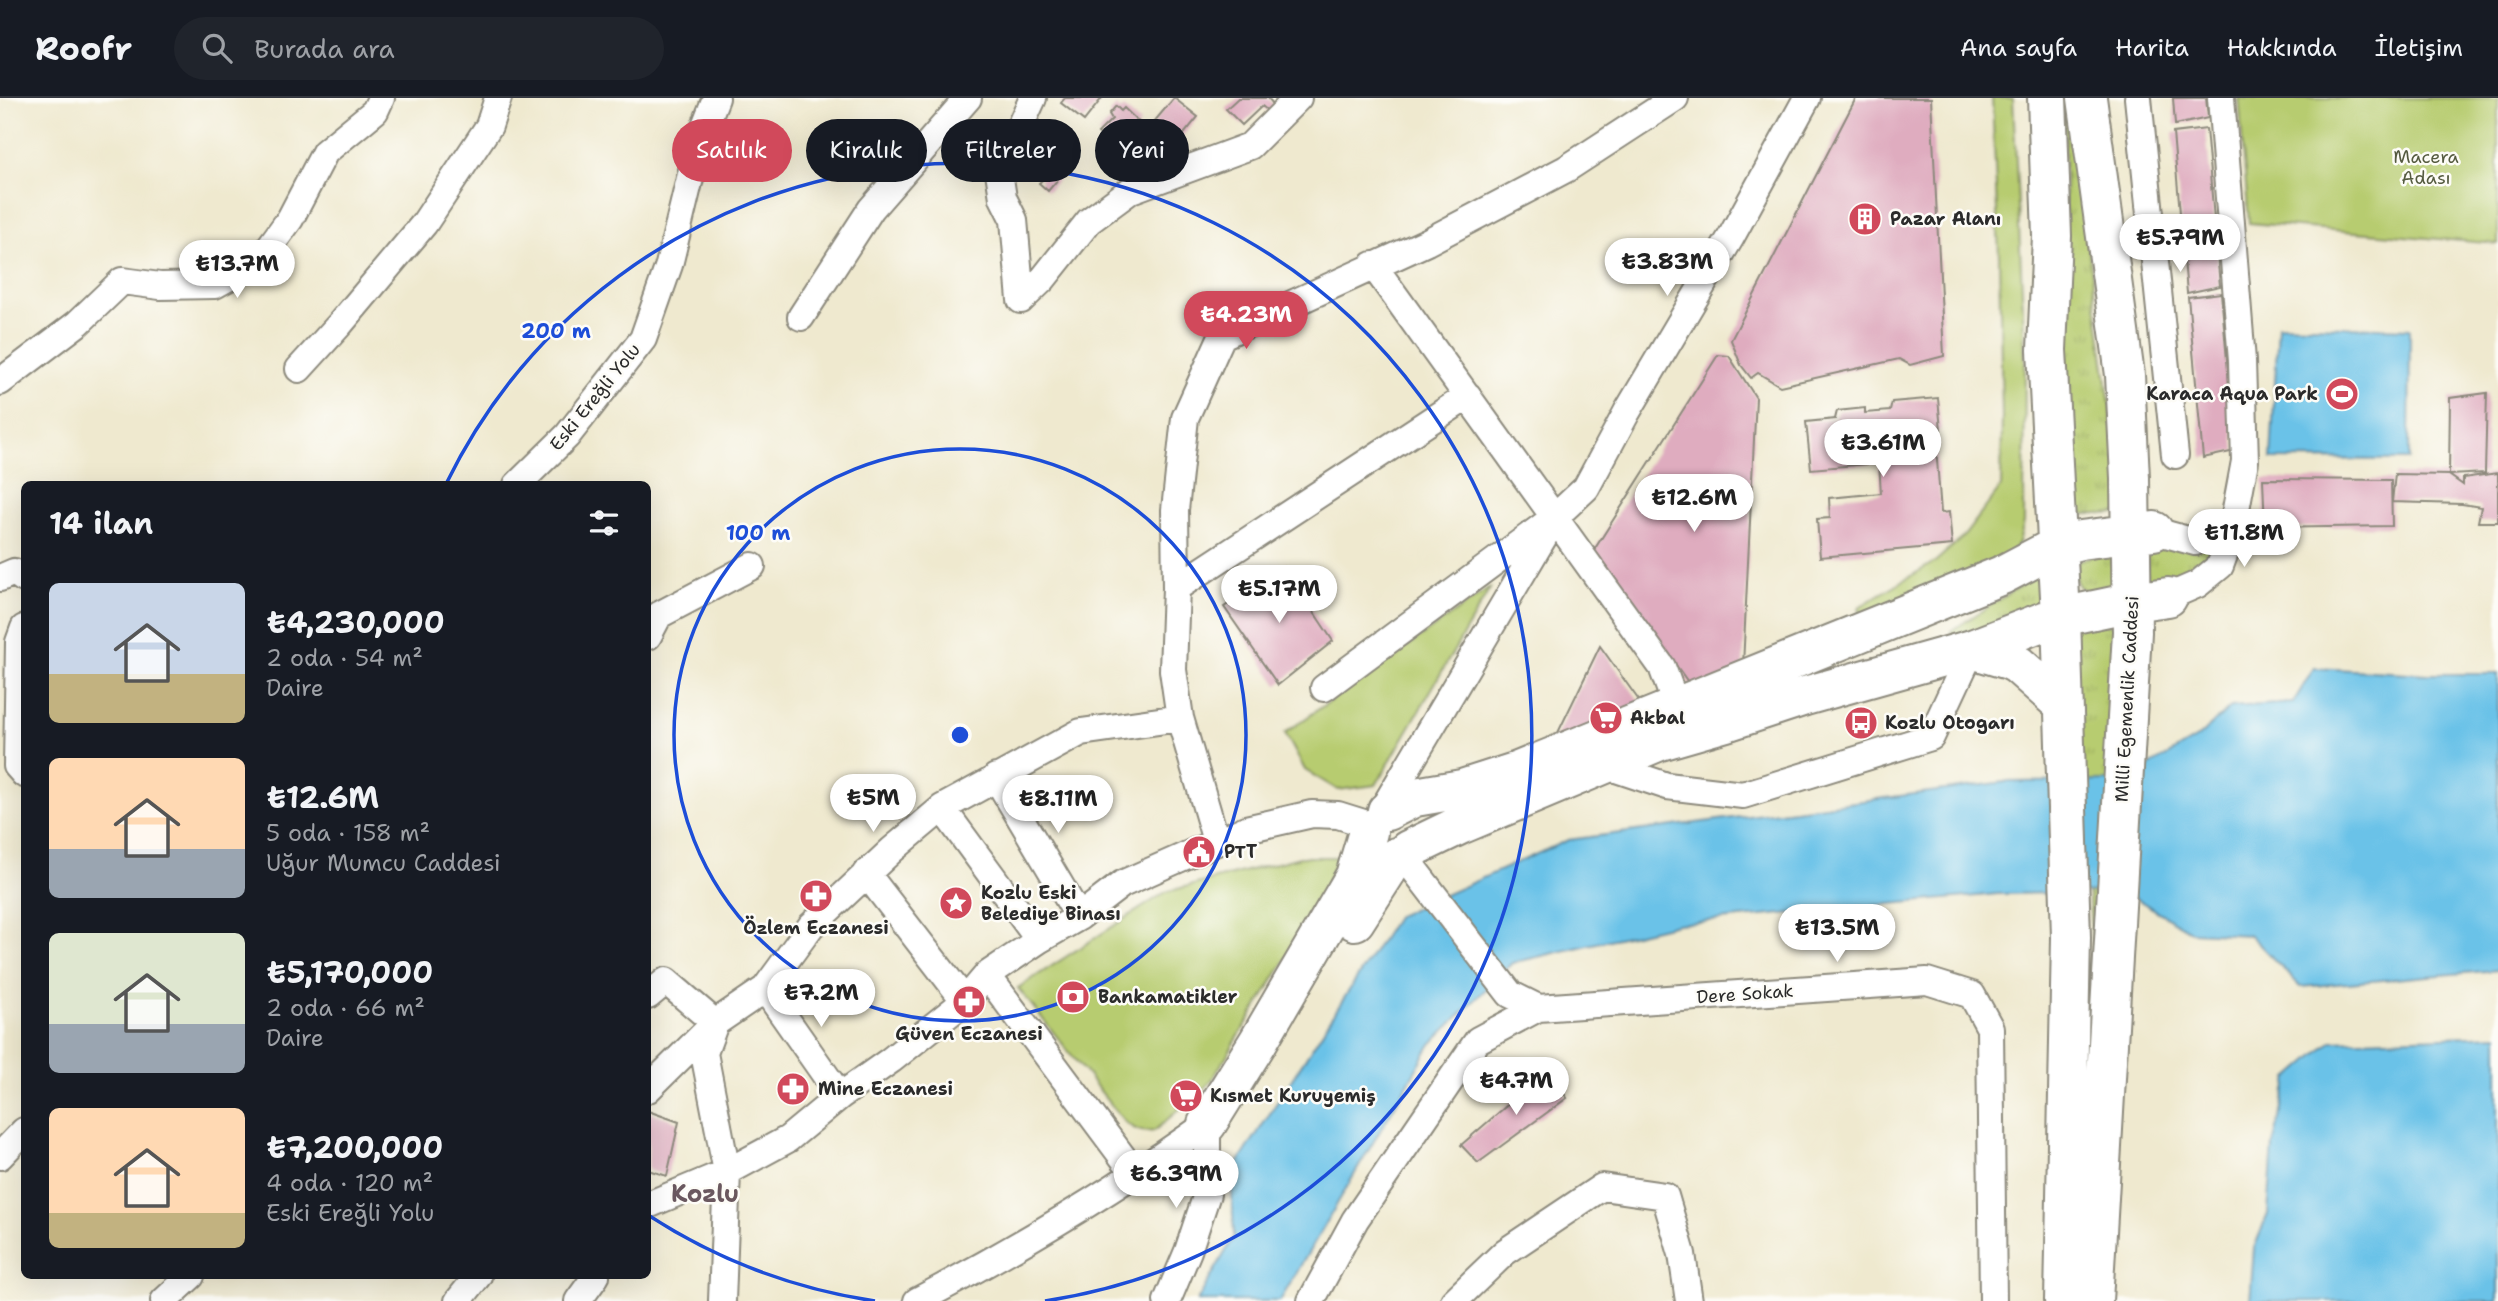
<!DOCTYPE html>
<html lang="tr">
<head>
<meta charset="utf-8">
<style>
  :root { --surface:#171b24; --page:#20242c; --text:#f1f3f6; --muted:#9ea1a6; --line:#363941; --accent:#d1495b }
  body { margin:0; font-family:"Shantell Sans",sans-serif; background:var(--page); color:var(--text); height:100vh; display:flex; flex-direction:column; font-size:26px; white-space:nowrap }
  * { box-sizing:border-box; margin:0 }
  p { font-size:23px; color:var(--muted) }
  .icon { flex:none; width:38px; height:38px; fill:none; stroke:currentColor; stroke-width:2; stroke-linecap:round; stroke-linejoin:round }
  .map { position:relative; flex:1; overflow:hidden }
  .panel { position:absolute; left:21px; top:383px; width:630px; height:798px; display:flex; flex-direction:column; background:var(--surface); border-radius:10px; box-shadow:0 7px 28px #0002 }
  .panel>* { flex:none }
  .hud { position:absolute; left:672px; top:21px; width:665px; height:63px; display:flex; gap:14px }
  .price { position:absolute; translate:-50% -60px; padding:0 16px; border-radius:24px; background:#fff; color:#222; font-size:23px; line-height:46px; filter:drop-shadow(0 2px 4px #0008) }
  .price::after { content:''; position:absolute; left:50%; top:42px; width:21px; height:16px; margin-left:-10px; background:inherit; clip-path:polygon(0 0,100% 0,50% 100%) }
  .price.active { background:var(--accent); color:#fff }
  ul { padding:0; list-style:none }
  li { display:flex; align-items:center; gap:21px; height:175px; padding:0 28px }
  li span { display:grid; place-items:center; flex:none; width:196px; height:140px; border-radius:10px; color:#555 }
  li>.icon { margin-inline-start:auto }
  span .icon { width:84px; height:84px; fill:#fffc; stroke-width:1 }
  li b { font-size:30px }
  h2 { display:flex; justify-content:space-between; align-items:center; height:84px; padding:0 28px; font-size:30px }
  .pill { padding:0 24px; border-radius:32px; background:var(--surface); box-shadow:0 7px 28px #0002; font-size:24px; line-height:63px }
  .pill.active { background:var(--accent); color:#fff }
  header { display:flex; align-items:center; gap:42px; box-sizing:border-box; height:98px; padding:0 35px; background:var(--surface); border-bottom:2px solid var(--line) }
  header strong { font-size:33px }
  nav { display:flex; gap:38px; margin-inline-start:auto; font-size:24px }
  .search { width:490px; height:63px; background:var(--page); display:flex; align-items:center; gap:18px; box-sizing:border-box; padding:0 24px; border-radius:38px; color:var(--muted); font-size:26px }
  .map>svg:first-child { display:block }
  .grass { fill:url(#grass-tufts); stroke:#717c4e; stroke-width:2 }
  .green { fill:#b7cc70; stroke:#717c4e; stroke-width:2 }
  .water { fill:#6ac2e8; stroke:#4a768a; stroke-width:2 }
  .building { fill:#dfacbf }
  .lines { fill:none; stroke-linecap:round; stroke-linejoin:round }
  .minor-casing { stroke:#8d8a7d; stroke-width:30 }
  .highway-casing { stroke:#8d8a7d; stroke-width:42 }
  .minor { stroke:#fff; stroke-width:26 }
  .highway { stroke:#fff; stroke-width:38 }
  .ring { fill:none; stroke:#1d4ed8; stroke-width:3.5 }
  .labels { text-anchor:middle; stroke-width:5; stroke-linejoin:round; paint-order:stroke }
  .park-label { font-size:18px; fill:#555b40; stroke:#fdfcf7 }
  .poi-label { font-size:18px; font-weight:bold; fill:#2b2b2b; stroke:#fdfcf7; text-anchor:start }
  .street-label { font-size:18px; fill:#2b2b2b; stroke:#fdfcf7 }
  .district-label { font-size:24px; font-weight:bold; fill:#6a585f; stroke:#fdfcf7 }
  .centre { fill:#1d4ed8; stroke:#fdfcf7; stroke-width:3.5 }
  .ring-label { font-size:21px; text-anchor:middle; font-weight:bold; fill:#1d4ed8; stroke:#fdfcf7; stroke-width:5; stroke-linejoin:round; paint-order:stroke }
</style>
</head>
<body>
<header>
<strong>Roofr</strong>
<div class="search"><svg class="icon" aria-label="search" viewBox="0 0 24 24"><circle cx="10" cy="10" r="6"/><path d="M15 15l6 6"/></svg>Burada ara</div>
<nav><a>Ana sayfa</a><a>Harita</a><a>Hakkında</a><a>İletişim</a></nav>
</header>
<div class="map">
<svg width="2498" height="1203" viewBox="0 0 2498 1203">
  <defs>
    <pattern id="grass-tufts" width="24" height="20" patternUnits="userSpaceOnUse" patternTransform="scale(1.75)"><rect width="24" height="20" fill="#b7cc70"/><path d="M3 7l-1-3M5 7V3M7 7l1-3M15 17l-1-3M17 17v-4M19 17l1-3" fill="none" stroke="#9eaf61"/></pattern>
  </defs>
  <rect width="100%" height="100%" fill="#fdfcf7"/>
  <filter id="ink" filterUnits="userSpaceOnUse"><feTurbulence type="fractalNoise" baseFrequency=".0143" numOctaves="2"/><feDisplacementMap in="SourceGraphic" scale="14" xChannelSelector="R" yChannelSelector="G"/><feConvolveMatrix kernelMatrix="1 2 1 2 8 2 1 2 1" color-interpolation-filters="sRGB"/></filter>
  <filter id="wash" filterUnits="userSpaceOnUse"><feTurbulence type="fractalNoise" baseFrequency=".00686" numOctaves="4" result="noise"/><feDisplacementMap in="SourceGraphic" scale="28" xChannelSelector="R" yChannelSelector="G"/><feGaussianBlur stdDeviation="1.57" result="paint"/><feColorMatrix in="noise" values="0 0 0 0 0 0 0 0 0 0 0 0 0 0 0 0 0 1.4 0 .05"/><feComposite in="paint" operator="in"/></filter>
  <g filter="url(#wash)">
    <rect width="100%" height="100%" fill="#efe9cf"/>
    <path class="grass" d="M2065 11 2078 75 2125 415 2065 417Z
      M2225 439 2216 461 2195 478 2145 492 2148 445Z
      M2112 453 2115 484C2110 489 2107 490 2099 492 2075 496 2076 483 2072 464Z
      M2043 473 2047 505 1955 542 1951 533Z
      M2126 526 2094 863 2066 528Z"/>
    <path class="green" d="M1992 0H2013L2025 257 2024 424 2019 445 2005 462 1862 522 1859 509 1936 463 1964 438 2001 389 2002 318 1999 158Z
      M2239 0H2498V146L2249 125Z
      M1491 489 1376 687 1338 692 1305 672 1285 635Z
      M1300 759H1337L1317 811 1210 985 1154 1033C1142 1035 1135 1032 1125 1024L1018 890 1166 794Z"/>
    <path class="water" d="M2278 227 2410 231 2409 362 2271 361Z
      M2314 570 2428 576H2498V872L2301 889 2250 837 2192 834 2125 794 1998 796 1677 826 1512 865 1431 946 1280 1203H1197L1234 1139 1231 1076 1397 818 1568 742 2005 684 2124 683 2197 640 2231 609 2293 605Z
      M2498 937V1203H2250L2254 1150 2268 1116 2273 1047 2289 980 2332 943Z"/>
    <g id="blocks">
      <path class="building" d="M1065 0H1102L1084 23 1061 5Z
        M1174 0 1198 19 1180 41 1167 30 1164 34 1153 25Z
        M1238 0H1268L1274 7 1268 13 1262 8 1242 27 1226 11Z
        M1856 0H1931L1944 258 1910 267 1899 261 1780 288 1758 275 1751 280 1741 267 1731 242Z
        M2173 0H2206L2208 20 2175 27Z
        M1116 8 1121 13 1124 10 1140 25 1137 29 1145 37 1127 56 1117 48 1115 50 1098 35 1112 21 1109 16Z
        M2206 31 2220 188 2187 195 2173 35Z
        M1057 68 1064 74 1048 93 1039 85 1042 82 1035 76 1040 70 1045 74Z
        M2221 195 2235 353 2203 360 2188 199Z
        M1718 257 1729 258 1756 300 1742 588 1703 605 1594 452Z
        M2487 295 2485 375 2449 377 2463 387V380L2498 375V424H2478L2481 409 2462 406 2392 404 2395 376 2449 377 2450 300Z
        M1938 300 1941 332 1935 335 1941 415 1949 414 1952 447 1820 459 1817 421 1830 420 1829 400 1881 395 1879 365 1811 371 1806 324 1835 321 1837 313 1865 310V315L1890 313 1892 304Z
        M2263 381 2391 382 2392 428 2265 430Z
        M1284 469 1333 543 1278 587 1224 509Z
        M1600 548 1658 629 1537 678Z
        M1548 972 1567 1000 1478 1065 1461 1047Z
        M648 1013 679 1024 667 1078 648 1072Z"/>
    </g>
  </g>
  <g filter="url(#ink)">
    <use href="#blocks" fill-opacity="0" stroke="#8d8a7d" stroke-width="2"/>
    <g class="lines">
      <defs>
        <path id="minor" d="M2138 0 2175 357
          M1373 167 1662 569 1676 607
          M1021 202 1043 181 1089 123 1131 92 1250 48 1298 0
          M1021 202 1014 122 1003 100 999 74 1033 0
          M801 219 871 111 968 0
          M299 271 340 226 424 126 489 28 498 0
          M0 284 78 225 122 183 160 188 215 187 260 162 290 121 325 54 375 13 381 0
          M517 387 567 338 643 241 669 167 699 43 716 0
          M2155 433 2195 444 2233 423
          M0 480 14 474 24 481
          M1176 490 1468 298
          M2168 499 2198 486 2220 468 2231 438 2245 363 2242 263 2221 0
          M24 530 19 544 17 668 24 676
          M648 538 659 517 752 468
          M1324 590 1555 419 1586 390 1627 314 1731 139 1807 0
          M1601 666 1667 688 1743 697 1931 639 1972 551
          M996 679 1079 819
          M942 710 1039 842
          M1380 716 1549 430
          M1216 743 1180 620 1173 572 1176 490 1175 412 1185 320 1222 238 1427 144 1566 71 1675 0
          M1403 757 1510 896 1538 910 1927 883 1972 897 1990 930 1993 1203
          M866 775 965 903
          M987 877 1136 1077
          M765 891 840 998
          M648 898 666 883 715 925 704 955 727 1074 722 1203
          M648 991 715 925 765 891 811 828 892 752 942 710 1081 634 1180 620
          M0 1058 24 1033
          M648 1107 727 1074 788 1041 840 998 891 962 965 903 987 877 1039 842 1079 819 1122 786 1246 731 1312 716 1338 717 1370 727
          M164 1203 191 1178
          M458 1203 478 1178
          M578 1203 596 1178
          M917 1203C1018 1150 1115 1092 1207 1026
          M1167 1203 1188 1153 1207 1096V1026
          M1311 1203 1355 1122 1478 942 1538 910
          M1454 1203 1505 1154 1602 1089 1665 1098 1682 1156 1689 1203"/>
        <path id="highway" d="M2047 0 2052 138 2047 252 2061 518 2071 839 2064 1203
          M2087 0 2125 277 2130 380 2132 534 2093 1203
          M1972 551 2009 562 2018 567 2062 606
          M1387 713 1415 699 1462 691 1518 673 2002 477 2057 448 2080 442 2154 433
          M1408 752 1460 727 1660 643 1726 624 1805 598 1972 551 2047 522 2132 504 2168 499
          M1355 823 1396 759
          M1207 1026 1258 944 1355 778 1368 734"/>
      </defs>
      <use href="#minor" class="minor-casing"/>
      <use href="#highway" class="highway-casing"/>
      <use href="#minor" class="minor"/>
      <use href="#highway" class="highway"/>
    </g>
  </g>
  <g class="ring">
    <circle cx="960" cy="637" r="286"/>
    <path d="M875 1203A572 572 0 0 1 648 1117M446 386A572 572 0 1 1 1045 1203"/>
  </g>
  <defs>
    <symbol id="building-disc" viewBox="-11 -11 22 22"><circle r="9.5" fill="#d1495b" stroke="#fdfcf7"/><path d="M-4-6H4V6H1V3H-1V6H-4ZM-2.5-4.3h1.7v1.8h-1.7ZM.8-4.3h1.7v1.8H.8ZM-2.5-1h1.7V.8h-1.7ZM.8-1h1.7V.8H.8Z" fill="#fff"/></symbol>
    <symbol id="stadium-disc" viewBox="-11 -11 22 22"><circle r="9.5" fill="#d1495b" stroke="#fdfcf7"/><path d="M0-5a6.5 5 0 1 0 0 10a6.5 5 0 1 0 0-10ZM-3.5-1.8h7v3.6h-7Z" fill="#fff"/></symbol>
    <symbol id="supermarket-disc" viewBox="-11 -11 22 22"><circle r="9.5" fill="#d1495b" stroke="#fdfcf7"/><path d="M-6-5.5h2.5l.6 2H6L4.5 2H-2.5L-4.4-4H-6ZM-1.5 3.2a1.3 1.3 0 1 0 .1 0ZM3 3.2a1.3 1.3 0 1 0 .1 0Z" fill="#fff"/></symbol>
    <symbol id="bus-disc" viewBox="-11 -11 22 22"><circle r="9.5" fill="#d1495b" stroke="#fdfcf7"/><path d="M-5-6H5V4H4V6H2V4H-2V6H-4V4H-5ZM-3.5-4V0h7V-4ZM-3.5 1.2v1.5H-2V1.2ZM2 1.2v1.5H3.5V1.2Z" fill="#fff"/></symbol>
    <symbol id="civic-disc" viewBox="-11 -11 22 22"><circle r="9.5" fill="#d1495b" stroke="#fdfcf7"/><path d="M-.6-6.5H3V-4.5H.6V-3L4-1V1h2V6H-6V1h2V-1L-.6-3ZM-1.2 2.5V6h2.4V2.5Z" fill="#fff"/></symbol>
    <symbol id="pharmacy-disc" viewBox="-11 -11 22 22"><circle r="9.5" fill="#d1495b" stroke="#fdfcf7"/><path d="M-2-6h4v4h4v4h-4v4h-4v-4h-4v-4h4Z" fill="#fff"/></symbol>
    <symbol id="sight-disc" viewBox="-11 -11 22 22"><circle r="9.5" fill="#d1495b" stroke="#fdfcf7"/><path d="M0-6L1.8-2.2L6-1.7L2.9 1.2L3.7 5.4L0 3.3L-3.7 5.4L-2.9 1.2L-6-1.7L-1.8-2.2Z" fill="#fff"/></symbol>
    <symbol id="bank-disc" viewBox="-11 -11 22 22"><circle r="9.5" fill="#d1495b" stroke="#fdfcf7"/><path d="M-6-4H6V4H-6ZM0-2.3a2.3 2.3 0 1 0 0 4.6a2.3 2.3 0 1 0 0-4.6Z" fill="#fff"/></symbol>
  </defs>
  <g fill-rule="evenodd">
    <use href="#building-disc" x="1846" y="102" width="38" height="38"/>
    <use href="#stadium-disc" x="2323" y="277" width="38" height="38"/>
    <use href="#supermarket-disc" x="1587" y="601" width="38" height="38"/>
    <use href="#bus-disc" x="1842" y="606" width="38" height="38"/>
    <use href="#civic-disc" x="1180" y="735" width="38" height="38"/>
    <use href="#pharmacy-disc" x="797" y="779" width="38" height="38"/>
    <use href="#sight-disc" x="937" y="786" width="38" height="38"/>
    <use href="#bank-disc" x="1054" y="880" width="38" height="38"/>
    <use href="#pharmacy-disc" x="950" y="885" width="38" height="38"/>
    <use href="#pharmacy-disc" x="774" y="972" width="38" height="38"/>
    <use href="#supermarket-disc" x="1167" y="979" width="38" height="38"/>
  </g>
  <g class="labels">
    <g class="park-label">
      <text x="2426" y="65">Macera<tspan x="2426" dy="21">Adası</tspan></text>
    </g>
    <g class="poi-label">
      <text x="1890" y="127">Pazar Alanı</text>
      <text x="2318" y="302" text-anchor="end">Karaca Aqua Park</text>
      <text x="1630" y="626">Akbal</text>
      <text x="1885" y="631">Kozlu Otogarı</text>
      <text x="1224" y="760">PTT</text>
      <text x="981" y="801">Kozlu Eski<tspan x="981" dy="21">Belediye Binası</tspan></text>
      <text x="816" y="836" text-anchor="middle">Özlem Eczanesi</text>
      <text x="1098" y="905">Bankamatikler</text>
      <text x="969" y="942" text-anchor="middle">Güven Eczanesi</text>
      <text x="818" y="997">Mine Eczanesi</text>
      <text x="1210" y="1004">Kısmet Kuruyemiş</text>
    </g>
    <g class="street-label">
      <text transform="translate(595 299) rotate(-51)" y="6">Eski Ereğli Yolu</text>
      <text transform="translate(2127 601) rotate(-87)" y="6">Milli Egemenlik Caddesi</text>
      <text transform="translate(1745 896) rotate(-4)" y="6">Dere Sokak</text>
    </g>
    <g class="district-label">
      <text x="705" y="1104">Kozlu</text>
    </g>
  </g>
  <circle cx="960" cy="637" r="10" class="centre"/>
  <g class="ring-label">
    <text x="556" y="240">200 m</text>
    <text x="758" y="442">100 m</text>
  </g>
</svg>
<b class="price" style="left:2180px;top:176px">₺5.79M</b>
<b class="price" style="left:1667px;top:200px">₺3.83M</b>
<b class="price" style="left:237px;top:202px">₺13.7M</b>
<b class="price active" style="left:1246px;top:253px">₺4.23M</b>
<b class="price" style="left:1883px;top:381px">₺3.61M</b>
<b class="price" style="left:1694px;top:436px">₺12.6M</b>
<b class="price" style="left:2244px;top:471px">₺11.8M</b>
<b class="price" style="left:1279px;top:527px">₺5.17M</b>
<b class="price" style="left:873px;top:736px">₺5M</b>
<b class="price" style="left:1058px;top:737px">₺8.11M</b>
<b class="price" style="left:1837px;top:866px">₺13.5M</b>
<b class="price" style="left:821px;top:931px">₺7.2M</b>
<b class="price" style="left:1516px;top:1019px">₺4.7M</b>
<b class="price" style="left:1176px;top:1112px">₺6.39M</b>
<div class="hud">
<a class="pill active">Satılık</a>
<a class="pill">Kiralık</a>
<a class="pill">Filtreler</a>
<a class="pill">Yeni</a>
</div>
<section class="panel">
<h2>14 ilan<svg class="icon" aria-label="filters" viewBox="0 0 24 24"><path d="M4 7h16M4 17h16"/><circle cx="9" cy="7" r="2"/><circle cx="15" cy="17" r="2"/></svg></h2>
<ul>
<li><span style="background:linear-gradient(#c9d6e8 65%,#c2b280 0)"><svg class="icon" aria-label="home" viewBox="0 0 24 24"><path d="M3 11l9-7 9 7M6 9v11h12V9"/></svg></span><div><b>₺4,230,000</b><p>2 oda · 54 m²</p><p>Daire</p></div></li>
<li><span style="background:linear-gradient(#ffd9b3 65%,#9aa5b1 0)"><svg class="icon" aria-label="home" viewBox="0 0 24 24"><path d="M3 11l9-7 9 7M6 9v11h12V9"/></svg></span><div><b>₺12.6M</b><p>5 oda · 158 m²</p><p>Uğur Mumcu Caddesi</p></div></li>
<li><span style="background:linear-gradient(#dfe7d0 65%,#9aa5b1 0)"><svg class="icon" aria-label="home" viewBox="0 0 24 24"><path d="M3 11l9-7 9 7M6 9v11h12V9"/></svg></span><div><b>₺5,170,000</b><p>2 oda · 66 m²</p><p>Daire</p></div></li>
<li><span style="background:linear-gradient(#ffd9b3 75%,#c2b280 0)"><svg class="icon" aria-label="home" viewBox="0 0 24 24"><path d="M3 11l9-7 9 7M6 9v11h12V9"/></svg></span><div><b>₺7,200,000</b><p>4 oda · 120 m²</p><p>Eski Ereğli Yolu</p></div></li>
</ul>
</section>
</div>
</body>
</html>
